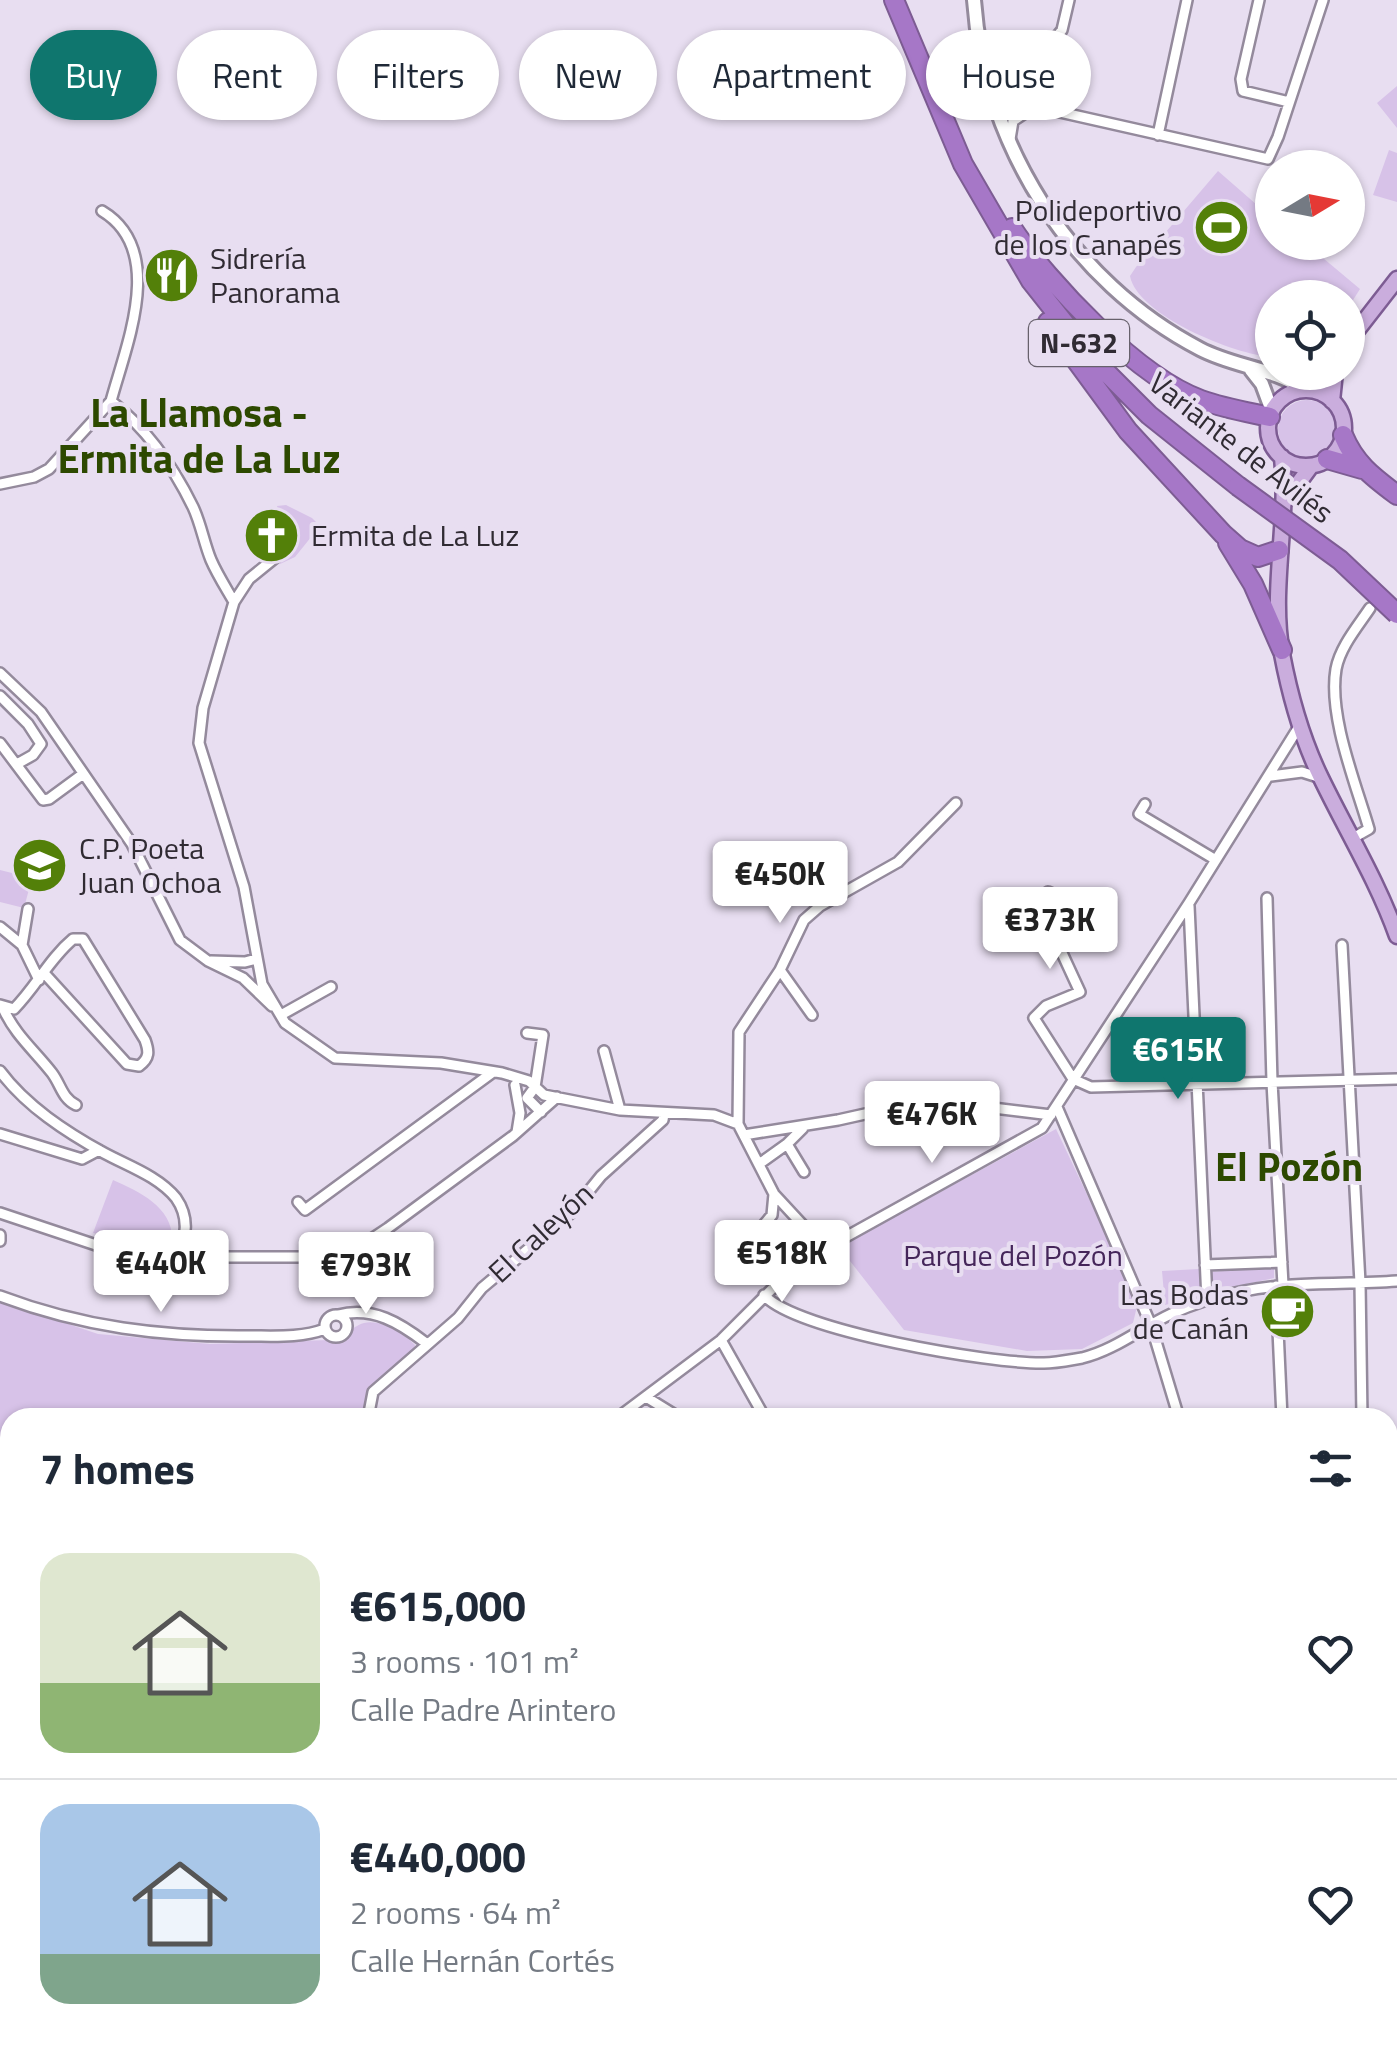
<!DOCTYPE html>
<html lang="en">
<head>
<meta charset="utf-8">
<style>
  :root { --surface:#fff; --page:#f6f6f7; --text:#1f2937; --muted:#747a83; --line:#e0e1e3; --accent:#0f766e }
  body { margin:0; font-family:"Titillium Web",sans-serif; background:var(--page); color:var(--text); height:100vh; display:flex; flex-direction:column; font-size:38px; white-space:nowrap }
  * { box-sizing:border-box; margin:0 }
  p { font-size:32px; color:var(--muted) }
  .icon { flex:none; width:55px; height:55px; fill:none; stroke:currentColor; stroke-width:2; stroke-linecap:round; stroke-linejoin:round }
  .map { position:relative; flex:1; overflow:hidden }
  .drawer { position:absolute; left:0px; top:1408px; width:1398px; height:642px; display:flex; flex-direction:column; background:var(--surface); border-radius:30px 30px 0 0; box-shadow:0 2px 8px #0004 }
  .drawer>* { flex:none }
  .banner { position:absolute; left:30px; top:30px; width:1338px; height:90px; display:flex; gap:20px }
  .needle { width:65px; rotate:80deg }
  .tools { position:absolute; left:1255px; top:150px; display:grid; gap:20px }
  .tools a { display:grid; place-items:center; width:110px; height:110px; border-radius:50%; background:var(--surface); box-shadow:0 2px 8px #0004; font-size:50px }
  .price { position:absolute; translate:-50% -85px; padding:0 22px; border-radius:10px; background:#fff; color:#222; font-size:32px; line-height:65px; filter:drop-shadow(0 2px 5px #0008) }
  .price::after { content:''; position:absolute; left:50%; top:60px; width:30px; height:22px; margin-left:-15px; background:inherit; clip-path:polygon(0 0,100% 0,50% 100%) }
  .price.selected { background:var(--accent); color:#fff }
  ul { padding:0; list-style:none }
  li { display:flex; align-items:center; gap:30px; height:250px; padding:0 40px }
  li+li { border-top:2px solid var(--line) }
  li span { display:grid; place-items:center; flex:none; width:280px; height:200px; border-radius:30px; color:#555 }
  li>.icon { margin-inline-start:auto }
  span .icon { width:120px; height:120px; fill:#fffc; stroke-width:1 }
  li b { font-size:42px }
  h2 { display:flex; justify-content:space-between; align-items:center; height:120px; padding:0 40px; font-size:42px }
  .chip { padding:0 35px; border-radius:45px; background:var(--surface); box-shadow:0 2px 8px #0004; font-size:35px; line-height:90px }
  .chip.selected { background:var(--accent); color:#fff }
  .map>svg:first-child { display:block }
  .green { fill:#d7c2e8 }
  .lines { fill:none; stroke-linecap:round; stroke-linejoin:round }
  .river { stroke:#a089b1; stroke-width:18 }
  .street-casing { stroke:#948a9c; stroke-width:14 }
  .secondary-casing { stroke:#948a9c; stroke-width:18 }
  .primary-casing { stroke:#7d5c93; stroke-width:19 }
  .highway-casing { stroke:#7d5c93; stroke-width:22 }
  .street { stroke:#fff; stroke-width:9 }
  .secondary { stroke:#fff; stroke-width:12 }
  .primary { stroke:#caaddd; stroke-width:14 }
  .highway { stroke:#a677c7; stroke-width:18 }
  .rail { stroke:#5e5762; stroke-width:2.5; stroke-dasharray:18 18; stroke-linecap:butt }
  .highway-bridge-casing { stroke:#7d5c93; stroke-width:22; stroke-linecap:butt }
  .highway-bridge { stroke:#a677c7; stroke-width:18 }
  .labels { text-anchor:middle; stroke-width:8; stroke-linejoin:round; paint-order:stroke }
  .shield { fill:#e8def1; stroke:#67616c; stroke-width:2.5 }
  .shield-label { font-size:28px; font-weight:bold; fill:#302b33 }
  .poi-label { font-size:30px; fill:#302b33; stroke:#e8def1; text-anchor:start }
  .street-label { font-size:30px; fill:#302b33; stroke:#e8def1 }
  .park-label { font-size:30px; fill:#45265a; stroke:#e8def1 }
  .district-label { font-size:40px; font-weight:bold; fill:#2d4900; stroke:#e8def1 }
</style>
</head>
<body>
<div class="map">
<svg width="1397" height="2049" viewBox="0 0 1397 2049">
  <rect width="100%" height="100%" fill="#e8def1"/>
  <path class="green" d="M1056 45 1061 46 1054 80 1031 75Z
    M1397 86V128L1377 103Z
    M1389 150 1397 153V202L1373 195Z
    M1218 171 1272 218V242L1305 243 1360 289 1348 308V298H1272V357C1235 355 1137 315 1130 276L1136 267Z
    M1278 429a29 29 0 1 1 58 0a29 29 0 1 1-58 0Z
    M286 505 312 518 320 526 295 557 280 564 273 552 288 547 277 506Z
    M0 870 32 878 24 908 0 902Z
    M1056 1129 1138 1302 1133 1323 1082 1349 1027 1351 904 1330 839 1247Z
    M113 1180C140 1192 175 1208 172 1243L167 1247 93 1233Z
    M1274 1267V1278L1210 1292 1209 1272Z
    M1199 1269 1202 1295 1165 1305 1162 1271Z
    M0 1301 98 1334 210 1344 329 1340C347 1338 350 1327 364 1323 381 1319 404 1333 415 1345L414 1351 378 1379 369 1394 365 1413 360 1417 10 1418V1472L0 1474Z"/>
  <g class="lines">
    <path class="river" d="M0 1969 10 1974
      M325 2040 334 2049"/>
    <defs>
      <path id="street" d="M1259 0 1241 79 1243 91 1289 102
        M993 97 1268 159
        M1005 101 1062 30 1069 0
        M1158 135 1187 0
        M1010 139 1013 121 1034 107
        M1268 159 1278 137 1323 0
        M102 211C167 250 126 345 111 401 147 429 173 466 193 507 201 524 204 543 211 560 217 574 226 588 234 602
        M0 484 34 477 49 469 111 401
        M276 557 249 579 234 602 203 708 199 743 244 887 262 984 285 1023 335 1058 441 1063 502 1073 529 1081 544 1095 620 1110 714 1115 738 1124
        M0 673 41 712 132 844 180 940 208 961 243 978 272 1006
        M0 696 28 724 41 744 33 755 17 764
        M0 743 43 800 49 799 83 774
        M1271 776 1302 772 1321 778
        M1145 804 1139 814 1216 860
        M1353 838 1369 829C1356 784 1328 716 1336 669 1340 647 1358 626 1370 608
        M1267 898 1272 1082 1283 1285
        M1068 901 1048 892 1038 901 1080 992 1046 1006 1034 1018 1073 1079 1091 1087 1397 1079
        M1189 906 1207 1300
        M0 927 22 945 39 980
        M22 945 28 909
        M1342 945 1360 1283 1362 1418
        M211 961 245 962 256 959
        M780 970 812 1015
        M0 1005 14 1009C36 987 49 959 73 939H83L145 1040C149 1051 150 1058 139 1066L127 1064 44 973
        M3 1008C15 1035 35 1051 52 1073 61 1085 62 1098 76 1105
        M281 1015 331 987
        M527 1033 543 1035 535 1087 527 1098 541 1112
        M604 1051 620 1110
        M0 1071C26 1106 66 1132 104 1153 128 1166 158 1176 176 1198 190 1218 186 1237 178 1257
        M515 1085 520 1113 517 1132
        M1057 1107 1151 1325 1179 1418
        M0 1134 82 1159 99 1150
        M744 1135 838 1120 928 1100 1051 1115
        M787 1144 804 1172
        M759 1164 787 1144 803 1128
        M774 1194 772 1215 762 1227 797 1264
        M298 1202 305 1210 493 1072
        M0 1213 108 1249 132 1253 178 1257H325L358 1248 388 1228 513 1136 557 1097
        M0 1235V1241
        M824 1248 774 1194 738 1124 739 1032 780 970 804 920 820 906 898 862 956 803
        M1205 1265 1282 1262
        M1276 1286 1282 1418
        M764 1295C796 1331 992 1364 1044 1363 1056 1363 1070 1360 1082 1358 1115 1350 1141 1328 1171 1314 1194 1303 1219 1296 1244 1291 1294 1281 1346 1285 1397 1281
        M0 1296C82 1327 162 1337 249 1336 275 1336 301 1338 325 1329
        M325 1326a11 11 0 1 1 22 0a11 11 0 1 1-22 0Z
        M338 1315C373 1306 400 1323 426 1343
        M721 1340 765 1418
        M646 1397 680 1418
        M368 1418 373 1392 458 1318 482 1288 571 1213 601 1176 663 1120 664 1114
        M617 1418 721 1340 797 1264 1042 1128 1189 903 1300 725
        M0 1485 10 1483
        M1388 1594 1397 1589
        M0 1662H10
        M0 1673 10 1735
        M0 1790 10 1795
        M1388 1826 1397 1864
        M0 1891 10 1882
        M1388 1956 1397 1954
        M792 2040 803 2049
        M1215 2040 1217 2049
        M297 2049 306 2040
        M955 2049 970 2040"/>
      <path id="secondary" d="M974 0C984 144 1071 282 1200 349 1234 367 1274 368 1305 390
        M1251 370 1262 384 1272 411"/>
      <path id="primary" d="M1348 342 1397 279
        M1305 390 1324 372
        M1268 428a38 38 0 1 1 76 0a38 38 0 1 1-76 0Z
        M1332 401 1335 372
        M1282 457C1289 523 1270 588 1282 654 1290 696 1302 739 1321 778 1346 830 1377 880 1397 936
        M1286 500 1311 466
        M1388 1551 1397 1535
        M64 2049 68 2040"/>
      <path id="highway" d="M894 0 963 164 1031 281 1092 358 1149 415 1238 486
        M1012 228C1049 284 1138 377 1201 400 1223 408 1247 412 1270 417
        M1048 322 1128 431 1223 534 1240 549 1258 557 1279 550
        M1343 435C1355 464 1373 477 1397 495
        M1327 459 1362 469
        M1228 543 1253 584 1282 650"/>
    </defs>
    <use href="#street" class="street-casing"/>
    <use href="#secondary" class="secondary-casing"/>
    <use href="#primary" class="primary-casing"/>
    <use href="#highway" class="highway-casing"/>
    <use href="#street" class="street"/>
    <use href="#secondary" class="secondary"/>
    <use href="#primary" class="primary"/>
    <use href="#highway" class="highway"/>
    <path class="rail" d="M1388 1774 1397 1767
      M344 2049 356 2040"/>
    <defs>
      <path id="highway-bridge" d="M1238 486 1340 560 1397 614"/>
    </defs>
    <use href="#highway-bridge" class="highway-bridge-casing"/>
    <use href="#highway-bridge" class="highway-bridge"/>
  </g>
  <defs>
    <symbol id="stadium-disc" viewBox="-11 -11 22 22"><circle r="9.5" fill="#538009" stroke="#e8def1"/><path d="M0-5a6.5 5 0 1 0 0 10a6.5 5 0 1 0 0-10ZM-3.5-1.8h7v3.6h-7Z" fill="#fff"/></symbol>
    <symbol id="restaurant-disc" viewBox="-11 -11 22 22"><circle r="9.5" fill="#538009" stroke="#e8def1"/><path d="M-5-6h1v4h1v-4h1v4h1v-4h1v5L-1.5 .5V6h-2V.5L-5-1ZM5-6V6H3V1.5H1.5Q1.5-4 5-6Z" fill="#fff"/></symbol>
    <symbol id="church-disc" viewBox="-11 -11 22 22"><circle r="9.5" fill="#538009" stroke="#e8def1"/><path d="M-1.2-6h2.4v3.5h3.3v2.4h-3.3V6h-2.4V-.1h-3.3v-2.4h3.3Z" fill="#fff"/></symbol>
    <symbol id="school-disc" viewBox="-11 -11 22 22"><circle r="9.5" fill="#538009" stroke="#e8def1"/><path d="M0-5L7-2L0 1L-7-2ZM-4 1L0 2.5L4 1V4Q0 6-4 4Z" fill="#fff"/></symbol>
    <symbol id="cafe-disc" viewBox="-11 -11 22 22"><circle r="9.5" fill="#538009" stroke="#e8def1"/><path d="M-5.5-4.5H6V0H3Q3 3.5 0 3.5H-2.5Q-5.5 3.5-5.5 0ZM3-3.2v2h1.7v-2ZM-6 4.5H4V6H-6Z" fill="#fff"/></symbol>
  </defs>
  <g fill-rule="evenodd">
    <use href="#stadium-disc" x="1190" y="196" width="63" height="63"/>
    <use href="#restaurant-disc" x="140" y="244" width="63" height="63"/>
    <use href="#church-disc" x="240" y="504" width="63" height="63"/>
    <use href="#school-disc" x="8" y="834" width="63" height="63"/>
    <use href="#cafe-disc" x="1256" y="1280" width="63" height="63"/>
  </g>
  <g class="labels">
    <rect class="shield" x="1029" y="320" width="100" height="46" rx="8"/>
    <g class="shield-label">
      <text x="1079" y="353">N-632</text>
    </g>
    <g class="poi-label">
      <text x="1182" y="221" text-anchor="end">Polideportivo<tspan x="1182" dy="34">de los Canapés</tspan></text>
      <text x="210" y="269">Sidrería<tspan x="210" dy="34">Panorama</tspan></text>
      <text x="311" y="546">Ermita de La Luz</text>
      <text x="79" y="859">C.P. Poeta<tspan x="79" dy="34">Juan Ochoa</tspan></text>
      <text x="1249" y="1305" text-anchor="end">Las Bodas<tspan x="1249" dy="34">de Canán</tspan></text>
    </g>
    <g class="street-label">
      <text transform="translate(1241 448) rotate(38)" y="10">Variante de Avilés</text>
      <text transform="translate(541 1233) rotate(-43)" y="10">El Caleyón</text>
    </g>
    <g class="park-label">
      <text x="1013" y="1266">Parque del Pozón</text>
    </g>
    <g class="district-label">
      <text x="199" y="427">La Llamosa -<tspan x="199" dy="46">Ermita de La Luz</tspan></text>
      <text x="1289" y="1181">El Pozón</text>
    </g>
  </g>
</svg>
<div class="tools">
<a><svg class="needle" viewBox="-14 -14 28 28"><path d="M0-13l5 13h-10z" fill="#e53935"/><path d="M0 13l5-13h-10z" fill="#747a83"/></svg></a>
<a><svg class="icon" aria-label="locate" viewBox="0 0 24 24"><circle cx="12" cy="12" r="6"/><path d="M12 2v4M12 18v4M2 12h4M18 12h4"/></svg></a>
</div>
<b class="price" style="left:780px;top:926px">€450K</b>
<b class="price" style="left:1050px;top:972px">€373K</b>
<b class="price selected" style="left:1178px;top:1102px">€615K</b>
<b class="price" style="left:932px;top:1166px">€476K</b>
<b class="price" style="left:782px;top:1305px">€518K</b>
<b class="price" style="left:161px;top:1315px">€440K</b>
<b class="price" style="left:366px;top:1317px">€793K</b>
<div class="banner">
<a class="chip selected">Buy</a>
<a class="chip">Rent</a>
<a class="chip">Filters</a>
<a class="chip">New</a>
<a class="chip">Apartment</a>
<a class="chip">House</a>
</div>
<section class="drawer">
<h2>7 homes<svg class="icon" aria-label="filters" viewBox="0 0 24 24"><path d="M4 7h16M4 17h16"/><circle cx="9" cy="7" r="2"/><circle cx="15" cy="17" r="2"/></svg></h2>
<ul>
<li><span style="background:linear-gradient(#dfe7d0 65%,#8fb573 0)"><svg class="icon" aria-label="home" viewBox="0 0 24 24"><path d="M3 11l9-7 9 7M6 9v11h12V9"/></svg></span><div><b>€615,000</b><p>3 rooms · 101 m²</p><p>Calle Padre Arintero</p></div><svg class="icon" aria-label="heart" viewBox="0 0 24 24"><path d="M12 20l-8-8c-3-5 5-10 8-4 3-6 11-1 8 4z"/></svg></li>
<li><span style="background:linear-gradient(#a9c7e8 75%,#7fa58c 0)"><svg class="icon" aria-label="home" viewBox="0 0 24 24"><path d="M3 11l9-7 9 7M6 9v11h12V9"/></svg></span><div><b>€440,000</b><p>2 rooms · 64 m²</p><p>Calle Hernán Cortés</p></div><svg class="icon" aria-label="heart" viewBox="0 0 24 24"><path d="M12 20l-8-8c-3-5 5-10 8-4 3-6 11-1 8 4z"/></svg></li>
</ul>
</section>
</div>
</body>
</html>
